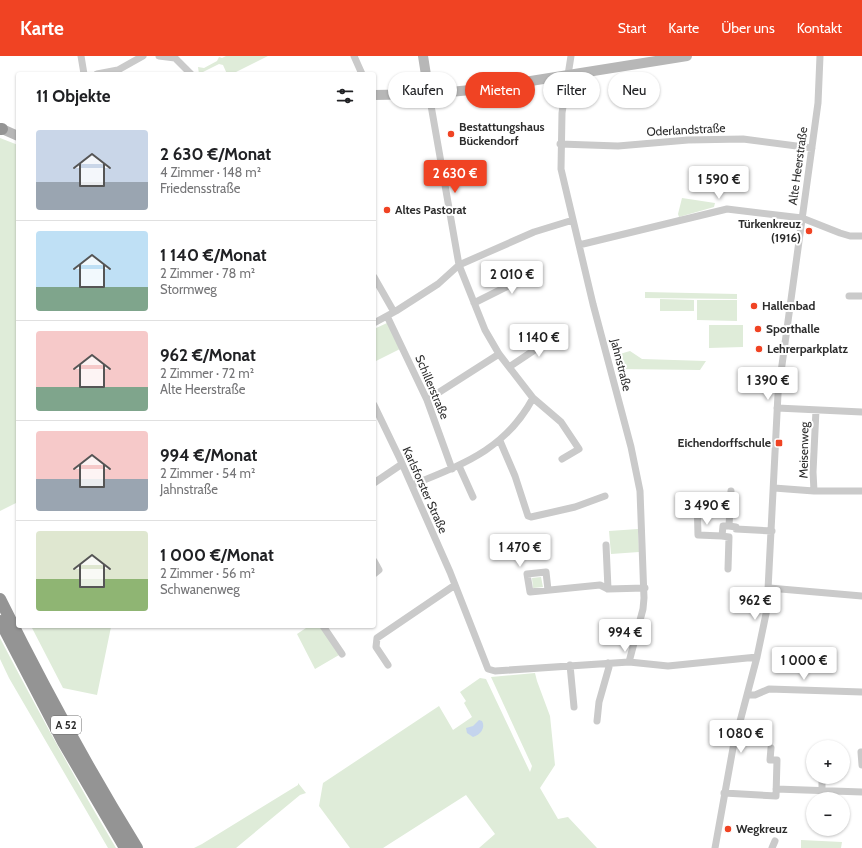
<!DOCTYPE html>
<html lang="de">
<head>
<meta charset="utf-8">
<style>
  :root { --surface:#fff; --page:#f6f6f6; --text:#202124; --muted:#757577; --line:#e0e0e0; --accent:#f04323 }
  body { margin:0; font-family:Cabin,sans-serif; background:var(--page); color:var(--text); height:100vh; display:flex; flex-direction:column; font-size:15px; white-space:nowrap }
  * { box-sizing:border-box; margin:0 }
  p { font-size:13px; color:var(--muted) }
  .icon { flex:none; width:22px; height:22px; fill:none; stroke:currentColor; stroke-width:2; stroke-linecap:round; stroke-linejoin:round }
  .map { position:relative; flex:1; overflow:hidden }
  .details { position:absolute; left:16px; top:16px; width:360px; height:556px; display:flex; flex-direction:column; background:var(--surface); border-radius:4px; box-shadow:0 1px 3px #0004 }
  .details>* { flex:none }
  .top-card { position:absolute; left:388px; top:16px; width:380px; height:36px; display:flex; gap:8px }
  .tools { position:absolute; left:806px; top:684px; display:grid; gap:8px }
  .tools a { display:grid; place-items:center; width:44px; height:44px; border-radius:50%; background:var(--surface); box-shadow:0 1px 3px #0004; font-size:20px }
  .price { position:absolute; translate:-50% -34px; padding:0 9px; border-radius:4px; background:#fff; color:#222; font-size:13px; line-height:26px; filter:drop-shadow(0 1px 2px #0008) }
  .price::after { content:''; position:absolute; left:50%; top:24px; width:12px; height:9px; margin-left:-6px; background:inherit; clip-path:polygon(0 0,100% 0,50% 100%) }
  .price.active { background:var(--accent); color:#fff }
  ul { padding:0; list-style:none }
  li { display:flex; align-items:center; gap:12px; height:100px; padding:0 20px }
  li+li { border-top:1px solid var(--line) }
  li span { display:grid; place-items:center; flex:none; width:112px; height:80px; border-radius:4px; color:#555 }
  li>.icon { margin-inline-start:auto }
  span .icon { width:48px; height:48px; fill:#fffc; stroke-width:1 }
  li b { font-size:17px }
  h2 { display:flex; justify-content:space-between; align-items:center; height:48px; padding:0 20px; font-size:17px }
  .tag { padding:0 14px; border-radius:18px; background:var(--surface); box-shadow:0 1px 3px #0004; font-size:14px; line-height:36px }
  .tag.active { background:var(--accent); color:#fff }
  header { display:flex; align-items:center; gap:24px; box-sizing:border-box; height:56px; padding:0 20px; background:var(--accent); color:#fff }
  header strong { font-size:19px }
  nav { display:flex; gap:22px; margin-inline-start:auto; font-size:14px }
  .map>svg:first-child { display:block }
  .green { fill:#dfecd9 }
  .water { fill:#c4d4ed }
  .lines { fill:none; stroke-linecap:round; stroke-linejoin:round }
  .street { stroke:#cacaca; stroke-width:7 }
  .secondary { stroke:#b7b7b7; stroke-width:10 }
  .highway { stroke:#949494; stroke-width:12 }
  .poi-dot { fill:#f04323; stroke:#fff; stroke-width:1.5 }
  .labels { text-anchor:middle; stroke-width:4; stroke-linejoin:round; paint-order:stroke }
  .shield { fill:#fff; stroke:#6c6c6c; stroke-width:1 }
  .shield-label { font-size:11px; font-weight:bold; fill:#2d2d2d }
  .poi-label { font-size:12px; font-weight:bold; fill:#2d2d2d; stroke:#fff; text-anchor:start }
  .street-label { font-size:12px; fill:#2d2d2d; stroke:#fff }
</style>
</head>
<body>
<header>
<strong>Karte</strong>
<nav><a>Start</a><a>Karte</a><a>Über uns</a><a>Kontakt</a></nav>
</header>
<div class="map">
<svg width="862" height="792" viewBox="0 0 862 792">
  <rect width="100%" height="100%" fill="#fff"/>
  <path class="green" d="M226 0H268L232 18H227L223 9 219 8 199 18 198 11 204 12 217 5 219 1 222 2Z
    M0 82 18 89V446L0 455Z
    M682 142 715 147 714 151 679 161 678 158Z
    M645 236 737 238V243L645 242Z
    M660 243 694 244V255H660Z
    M697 244H737V265L697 264Z
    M387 267 402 292 374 306V273Z
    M709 269H743V291L709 292Z
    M630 295 642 303 706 305 700 314 617 313 613 300Z
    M638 473 639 496 611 498 609 475Z
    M541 521 543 531 533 532 532 522Z
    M31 570H104L111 571 97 639 63 632Z
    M309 570H320L339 599 315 613 297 578Z
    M0 582C37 653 75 723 116 792H108L9 622 0 603Z
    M535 617 537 625 550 660 555 709 540 732 558 763 568 761 597 792H479L495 778 466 739 383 792H350L319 750 323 727 439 650 453 674 472 661 464 647 466 645 460 636 480 622 486 623 530 716 532 710 491 621Z
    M298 727 306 737 300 739 236 792H194L202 788 298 729Z
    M801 784 842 786 841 792H801Z"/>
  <path class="water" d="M479 664 482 665C486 672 480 679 473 681L467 677 466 672 473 670Z"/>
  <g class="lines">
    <path class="street" d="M81 0 84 18
      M159 0 175 2 191 18
      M354 0 362 18
      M571 0 562 57 561 113 593 248 631 391 640 435 644 542 643 553 629 606
      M97 18 118 14 143 0
      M429 38 459 209 485 274 499 298 533 342 561 366 579 393 562 403
      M560 88 618 90 688 84 743 83 812 92
      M579 189 727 153 802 162 840 177 850 180H862
      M374 221 394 256
      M849 240H862
      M474 247 510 229 525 219V213
      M387 260 427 344 452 413
      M374 267 396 255 438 228 459 209 534 176 573 164
      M509 311 548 285 549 280
      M427 344 499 298
      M374 349 400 403 450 516 488 613 495 615 629 606 668 610 757 601
      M777 352 862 356
      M500 385 515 420 528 460 531 461 575 451 605 440
      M459 410 473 441
      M374 427 402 408
      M412 429C463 408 505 394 533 342
      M774 432 814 435H862
      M731 435 729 470 736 471V473L772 475
      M814 435 813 416 816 354
      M697 441 698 479 722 480 723 470H729
      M722 480 729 481 728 513
      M606 489 608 533
      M374 505 379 514 374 518
      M769 532 862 540
      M548 534 546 516 527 518 530 536 600 529 608 533 645 532
      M323 570 342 598
      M388 609 376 591 377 582 455 529
      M570 609 574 651
      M747 639H755L769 633 862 636
      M597 665 599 646 609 611 608 607
      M861 696 862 709
      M776 733 862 736
      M822 735V721
      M724 737 776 740 777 704H770L771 692
      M715 792 733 692 757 601 767 553 778 338 818 47 820 0
      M772 792 775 785"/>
    <path class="secondary" d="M423 0 429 38
      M374 39 429 38 481 33 687 0
      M0 72 18 80"/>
    <path class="highway" d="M0 73H2
      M0 543C42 628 87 711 137 792
      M0 565 63 686 125 792"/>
  </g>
  <g class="poi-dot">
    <circle cx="451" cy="78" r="4"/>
    <circle cx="387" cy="154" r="4"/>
    <circle cx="809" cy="175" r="4"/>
    <circle cx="754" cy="250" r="4"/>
    <circle cx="758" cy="273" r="4"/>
    <circle cx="759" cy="293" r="4"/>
    <rect x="775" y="383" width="8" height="8" rx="2"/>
    <circle cx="728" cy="773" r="4"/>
  </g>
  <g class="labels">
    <rect class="shield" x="51" y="660" width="30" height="18" rx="3"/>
    <g class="shield-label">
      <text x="66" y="673">A 52</text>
    </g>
    <g class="poi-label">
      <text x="459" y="75">Bestattungshaus<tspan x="459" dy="14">Bückendorf</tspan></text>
      <text x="395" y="158">Altes Pastorat</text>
      <text x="801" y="172" text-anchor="end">Türkenkreuz<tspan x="801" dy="14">(1916)</tspan></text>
      <text x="762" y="254">Hallenbad</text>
      <text x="766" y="277">Sporthalle</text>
      <text x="767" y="297">Lehrerparkplatz</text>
      <text x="771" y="391" text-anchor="end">Eichendorffschule</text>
      <text x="736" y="777">Wegkreuz</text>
    </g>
    <g class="street-label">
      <text transform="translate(686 74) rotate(-3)" y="4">Oderlandstraße</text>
      <text transform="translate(798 110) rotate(-82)" y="4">Alte Heerstraße</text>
      <text transform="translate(621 309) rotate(76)" y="4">Jahnstraße</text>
      <text transform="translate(432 331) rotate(67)" y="4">Schillerstraße</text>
      <text transform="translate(804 394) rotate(-89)" y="4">Meisenweg</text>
      <text transform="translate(425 434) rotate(66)" y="4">Karlsforster Straße</text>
    </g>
  </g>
</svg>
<div class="tools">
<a>+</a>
<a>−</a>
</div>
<b class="price active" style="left:455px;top:138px">2 630 €</b>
<b class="price" style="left:719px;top:144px">1 590 €</b>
<b class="price" style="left:512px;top:239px">2 010 €</b>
<b class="price" style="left:539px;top:302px">1 140 €</b>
<b class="price" style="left:768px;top:345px">1 390 €</b>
<b class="price" style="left:707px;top:470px">3 490 €</b>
<b class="price" style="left:520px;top:512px">1 470 €</b>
<b class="price" style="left:755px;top:565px">962 €</b>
<b class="price" style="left:625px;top:597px">994 €</b>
<b class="price" style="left:804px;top:625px">1 000 €</b>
<b class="price" style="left:741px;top:698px">1 080 €</b>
<div class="top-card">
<a class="tag">Kaufen</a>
<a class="tag active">Mieten</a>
<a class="tag">Filter</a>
<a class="tag">Neu</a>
</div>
<section class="details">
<h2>11 Objekte<svg class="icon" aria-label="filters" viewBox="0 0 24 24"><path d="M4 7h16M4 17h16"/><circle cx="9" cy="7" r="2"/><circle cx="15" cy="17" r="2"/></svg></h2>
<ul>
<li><span style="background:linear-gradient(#c9d6e8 65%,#9aa5b1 0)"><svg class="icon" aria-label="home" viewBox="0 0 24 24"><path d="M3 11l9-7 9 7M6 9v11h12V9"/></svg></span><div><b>2 630 €/Monat</b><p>4 Zimmer · 148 m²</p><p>Friedensstraße</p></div></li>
<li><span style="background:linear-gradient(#bfe0f5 70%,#7fa58c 0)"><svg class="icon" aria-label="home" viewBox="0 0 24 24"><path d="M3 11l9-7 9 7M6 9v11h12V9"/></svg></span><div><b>1 140 €/Monat</b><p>2 Zimmer · 78 m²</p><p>Stormweg</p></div></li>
<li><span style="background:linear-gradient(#f6c9c9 70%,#7fa58c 0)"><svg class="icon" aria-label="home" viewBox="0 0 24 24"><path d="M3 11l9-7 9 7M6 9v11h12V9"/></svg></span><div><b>962 €/Monat</b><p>2 Zimmer · 72 m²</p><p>Alte Heerstraße</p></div></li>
<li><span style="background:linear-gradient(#f6c9c9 60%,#9aa5b1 0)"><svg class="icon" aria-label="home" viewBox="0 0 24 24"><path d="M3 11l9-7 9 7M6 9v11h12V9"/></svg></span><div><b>994 €/Monat</b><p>2 Zimmer · 54 m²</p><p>Jahnstraße</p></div></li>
<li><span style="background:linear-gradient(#dfe7d0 60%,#8fb573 0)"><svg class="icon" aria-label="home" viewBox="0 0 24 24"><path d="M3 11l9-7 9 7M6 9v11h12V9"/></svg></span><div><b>1 000 €/Monat</b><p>2 Zimmer · 56 m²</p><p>Schwanenweg</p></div></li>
</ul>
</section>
</div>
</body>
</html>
